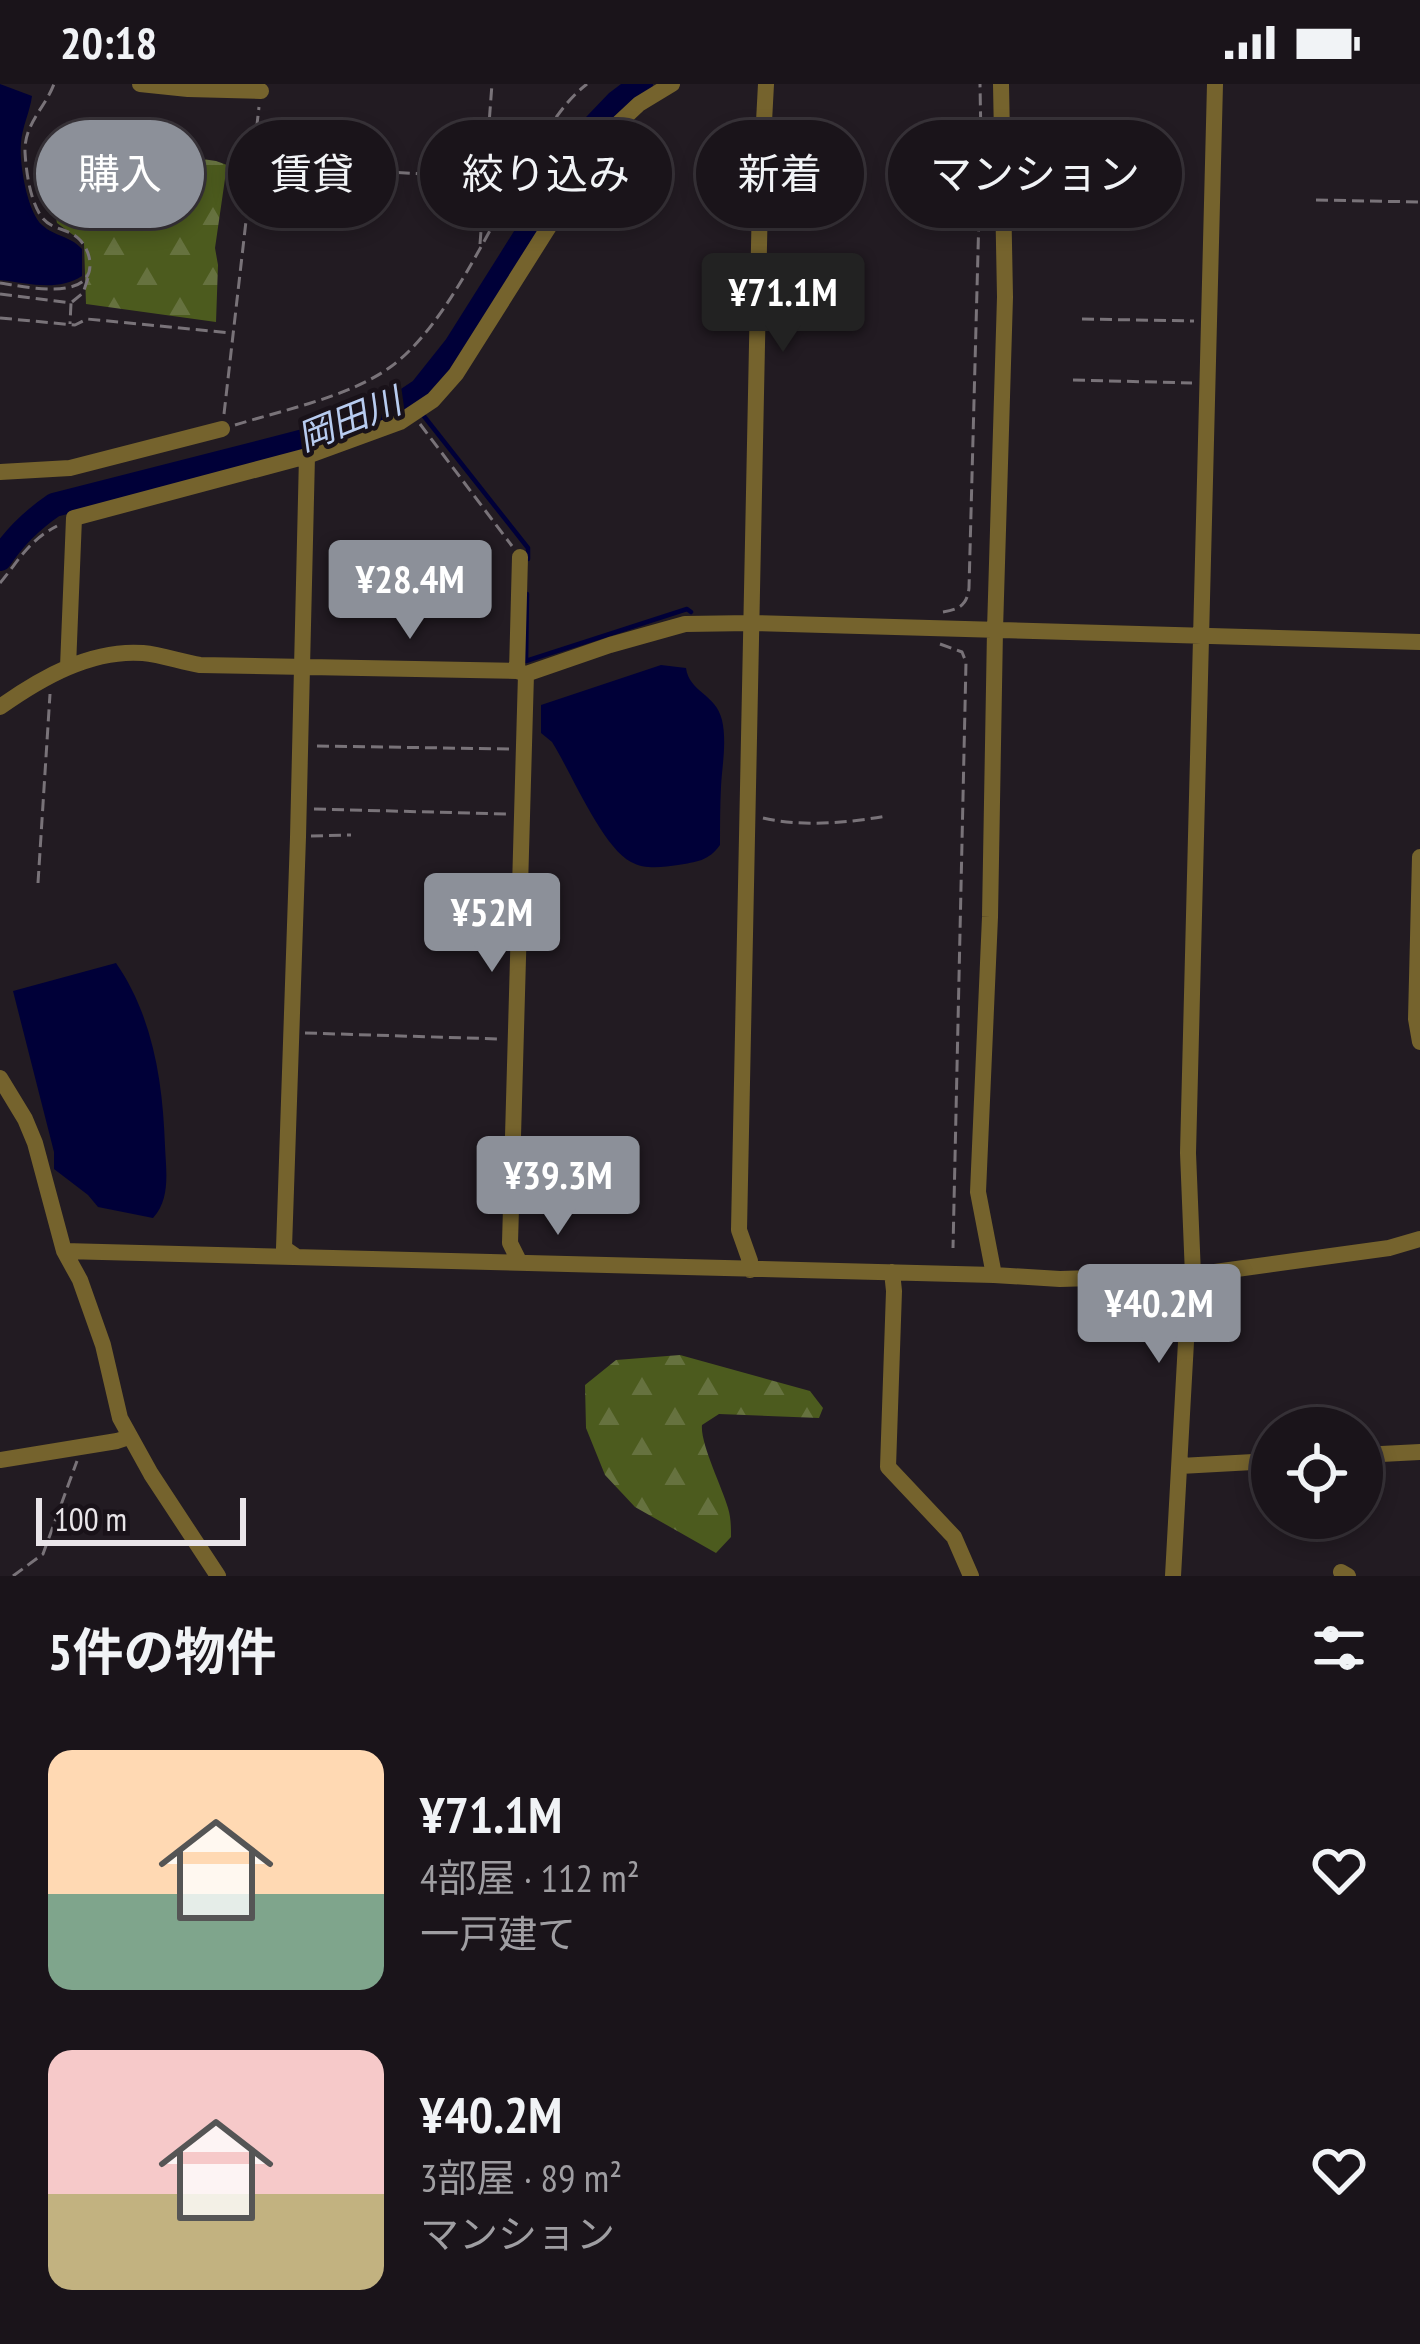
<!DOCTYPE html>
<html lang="ja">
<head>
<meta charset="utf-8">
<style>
  :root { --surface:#1a141a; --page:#272127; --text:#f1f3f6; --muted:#9f9ea2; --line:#383339; --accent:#8c9099 }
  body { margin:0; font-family:"PT Sans Narrow","Noto Sans JP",sans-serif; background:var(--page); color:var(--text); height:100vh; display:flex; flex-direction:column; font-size:45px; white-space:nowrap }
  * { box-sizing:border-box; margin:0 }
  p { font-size:39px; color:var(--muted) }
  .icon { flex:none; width:66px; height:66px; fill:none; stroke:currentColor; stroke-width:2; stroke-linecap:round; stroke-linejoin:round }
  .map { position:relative; height:1492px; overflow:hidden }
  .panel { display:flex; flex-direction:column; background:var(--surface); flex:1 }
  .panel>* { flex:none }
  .guide { position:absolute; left:36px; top:36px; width:1350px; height:108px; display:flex; gap:24px }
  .buttons { position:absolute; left:1251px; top:1323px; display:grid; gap:24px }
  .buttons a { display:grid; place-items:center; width:132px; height:132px; border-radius:50%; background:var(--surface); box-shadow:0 6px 18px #0003,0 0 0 3px var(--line); font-size:60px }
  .scale { position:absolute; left:36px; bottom:30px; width:210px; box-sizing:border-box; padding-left:12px; border:6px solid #e9e5e9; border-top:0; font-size:33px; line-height:42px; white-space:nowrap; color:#e9e5e9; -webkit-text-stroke:9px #191219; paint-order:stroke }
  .price { position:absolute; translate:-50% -102px; padding:0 27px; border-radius:12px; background:var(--accent); color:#fff; font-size:39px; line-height:78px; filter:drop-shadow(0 3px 6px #0008) }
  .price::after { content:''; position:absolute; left:50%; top:72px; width:36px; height:27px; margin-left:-18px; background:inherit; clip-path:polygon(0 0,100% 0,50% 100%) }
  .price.selected { background:#222; color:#fff }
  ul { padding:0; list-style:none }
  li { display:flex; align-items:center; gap:36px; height:300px; padding:0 48px }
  li span { display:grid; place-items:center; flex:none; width:336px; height:240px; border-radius:24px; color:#555 }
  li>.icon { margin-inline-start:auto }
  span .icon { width:144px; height:144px; fill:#fffc; stroke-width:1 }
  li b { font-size:51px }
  h2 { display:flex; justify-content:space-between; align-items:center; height:144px; padding:0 48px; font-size:51px }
  .chip { padding:0 42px; border-radius:54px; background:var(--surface); box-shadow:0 6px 18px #0003,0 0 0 3px var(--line); font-size:42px; line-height:108px }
  .chip.selected { background:var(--accent); color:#fff }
  .status { display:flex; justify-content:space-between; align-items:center; height:84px; padding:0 60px; background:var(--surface); direction:ltr }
  .status svg { height:33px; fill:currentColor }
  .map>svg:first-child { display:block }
  .forest { fill:url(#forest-firs) }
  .water { fill:#000038 }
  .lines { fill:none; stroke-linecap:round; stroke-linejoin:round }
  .stream { stroke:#000038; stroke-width:4.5 }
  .river { stroke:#000038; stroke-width:24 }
  .path { stroke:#797379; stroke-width:3; stroke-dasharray:12 6; stroke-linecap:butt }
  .minor { stroke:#75632d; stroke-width:16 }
  .labels { text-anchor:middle; stroke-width:9; stroke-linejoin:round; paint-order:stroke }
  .water-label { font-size:36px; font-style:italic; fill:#b8ccf0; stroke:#191219 }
</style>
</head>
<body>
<div class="status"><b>20:18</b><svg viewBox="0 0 49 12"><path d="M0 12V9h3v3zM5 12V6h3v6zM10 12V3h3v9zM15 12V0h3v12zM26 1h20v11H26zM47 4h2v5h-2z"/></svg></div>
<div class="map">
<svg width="1420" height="1492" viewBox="0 0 1420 1492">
  <defs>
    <pattern id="forest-firs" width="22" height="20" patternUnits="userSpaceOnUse" patternTransform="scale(3)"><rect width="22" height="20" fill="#4c5b1e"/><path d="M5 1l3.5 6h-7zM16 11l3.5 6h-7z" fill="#66723f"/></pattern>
  </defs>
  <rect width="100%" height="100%" fill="#221b22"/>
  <path class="forest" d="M121 66H141L216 77 227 81 215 164 218 181 216 238 86 220 84 159 57 139 51 109C74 88 96 84 121 66Z
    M680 1271 810 1307 823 1324 819 1334 719 1330 702 1341C700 1359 722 1403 728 1424 731 1434 731 1443 731 1453L716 1469 635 1423 605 1391 586 1344 585 1301 616 1276Z"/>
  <path class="water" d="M0 0 32 12C30 28 22 43 21 59 19 79 27 127 42 141 55 153 69 151 82 165V192C57 208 28 199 0 196Z
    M661 581 686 584C689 608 716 610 722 636 727 658 722 682 721 703 720 722 720 742 720 761 709 777 696 778 678 781 664 783 645 786 631 778 602 763 571 688 552 658L541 649V621Z
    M116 879C153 932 163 999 165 1062 166 1086 171 1115 153 1134L98 1123 88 1111 54 1085V1068L13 907Z"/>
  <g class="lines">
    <path class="stream" d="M423 331 528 464V475
      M527 510 526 577 687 525 691 528"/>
    <path class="river" d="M0 475C15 452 32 436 54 421L312 355 397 322 421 306 456 262 595 41 617 18 641 0"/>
    <path class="path" d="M254 81C331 87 408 87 485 95
      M1316 116 1420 118
      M480 160 492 0
      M0 199C22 202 90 218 90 181 90 171 86 163 80 156 68 143 51 147 41 132 30 116 26 87 25 68 24 40 45 24 54 0
      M0 210 71 219 70 240
      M72 218 83 209 88 194
      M0 234 75 241 87 235 231 249
      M1082 235 1194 237
      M1073 296 1192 299
      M224 330 259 23
      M420 340 512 462
      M235 341C283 326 348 313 389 284 443 246 484 154 518 96 537 64 557 23 587 0
      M0 499C20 475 28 457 57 442
      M943 528C960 525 967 521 969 504L981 56 980 0
      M940 560 962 568 966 578 953 1164
      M317 662 511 665
      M314 725 508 730
      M763 734C801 743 848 739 886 732
      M311 752 351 751
      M38 799 50 610
      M305 949 500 955
      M13 1492 43 1470 77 1377"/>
    <path class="minor" d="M140 0 188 5 261 7
      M0 388 70 384 222 345
      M68 583 74 434 307 372 400 338 433 316 456 290 608 49 639 20 672 0
      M517 587 520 473
      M0 623C41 594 91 565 143 569 163 571 181 578 200 581L517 587 526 590 610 561 685 540 751 539 1420 558
      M1420 773 1416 935 1420 958
      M0 994 25 1035 35 1059 64 1167 80 1196 103 1261 120 1334 151 1390 218 1492
      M64 1167 994 1191 1060 1195 1193 1191 1389 1164 1420 1155
      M297 1173 284 1164 298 753 307 372
      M520 1179 510 1159 526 590
      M750 1186V1177L739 1146 760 113 766 0
      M892 1188 894 1207 888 1383 954 1453 971 1492
      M994 1191 978 1108 990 833 995 546 1005 213 1001 0
      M1362 1371 1420 1368
      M0 1376 117 1357 129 1353
      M1180 1382 1272 1377
      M1341 1488 1348 1492
      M1173 1492 1189 1204 1193 1191 1188 1069 1215 0"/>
  </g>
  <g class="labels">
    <g class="water-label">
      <text transform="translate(349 335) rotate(-22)" y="13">岡田川</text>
    </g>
  </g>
</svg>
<div class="buttons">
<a><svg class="icon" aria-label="locate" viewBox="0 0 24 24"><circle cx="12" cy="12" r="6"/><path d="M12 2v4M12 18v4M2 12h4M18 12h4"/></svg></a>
</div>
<div class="scale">100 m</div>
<b class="price selected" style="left:783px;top:271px">¥71.1M</b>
<b class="price" style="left:410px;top:558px">¥28.4M</b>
<b class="price" style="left:492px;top:891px">¥52M</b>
<b class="price" style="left:558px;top:1154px">¥39.3M</b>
<b class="price" style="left:1159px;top:1282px">¥40.2M</b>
<div class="guide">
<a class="chip selected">購入</a>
<a class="chip">賃貸</a>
<a class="chip">絞り込み</a>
<a class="chip">新着</a>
<a class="chip">マンション</a>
</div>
</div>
<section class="panel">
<h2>5件の物件<svg class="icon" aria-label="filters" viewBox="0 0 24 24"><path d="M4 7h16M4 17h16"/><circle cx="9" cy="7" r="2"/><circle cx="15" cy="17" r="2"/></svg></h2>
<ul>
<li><span style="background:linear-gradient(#ffd9b3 60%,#7fa58c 0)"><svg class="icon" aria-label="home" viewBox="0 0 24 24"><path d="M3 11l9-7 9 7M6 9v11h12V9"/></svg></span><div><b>¥71.1M</b><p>4部屋 · 112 m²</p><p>一戸建て</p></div><svg class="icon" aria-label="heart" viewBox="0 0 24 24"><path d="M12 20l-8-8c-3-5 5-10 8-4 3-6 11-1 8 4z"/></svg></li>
<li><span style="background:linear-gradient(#f6c9c9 60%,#c2b280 0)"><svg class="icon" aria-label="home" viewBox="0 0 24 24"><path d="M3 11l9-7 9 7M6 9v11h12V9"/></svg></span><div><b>¥40.2M</b><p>3部屋 · 89 m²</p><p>マンション</p></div><svg class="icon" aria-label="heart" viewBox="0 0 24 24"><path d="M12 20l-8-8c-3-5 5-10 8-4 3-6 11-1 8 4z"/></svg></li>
</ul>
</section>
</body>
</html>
